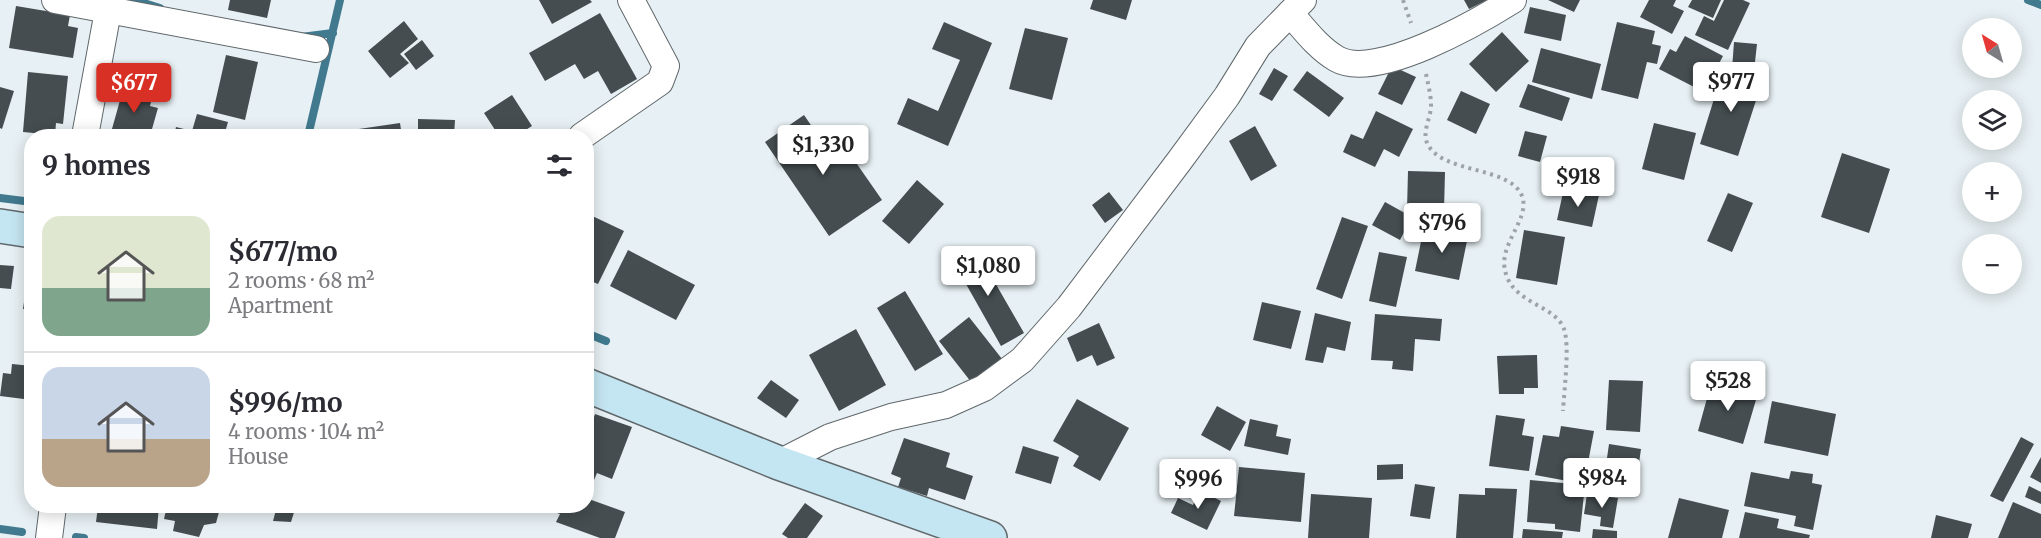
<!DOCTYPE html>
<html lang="en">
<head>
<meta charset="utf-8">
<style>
  :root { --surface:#fff; --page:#f7f7f7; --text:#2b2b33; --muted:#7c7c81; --line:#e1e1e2; --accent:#d93025 }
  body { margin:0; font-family:Merriweather,serif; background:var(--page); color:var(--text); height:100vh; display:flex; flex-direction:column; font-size:22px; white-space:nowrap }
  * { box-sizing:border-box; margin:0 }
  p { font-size:20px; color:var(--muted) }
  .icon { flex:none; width:33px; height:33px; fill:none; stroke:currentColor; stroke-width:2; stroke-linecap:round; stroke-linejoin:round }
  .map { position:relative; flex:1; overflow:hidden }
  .details { position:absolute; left:24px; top:129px; width:570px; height:384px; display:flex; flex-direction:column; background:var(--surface); border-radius:24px; box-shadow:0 3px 15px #0003 }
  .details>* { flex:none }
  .needle { width:39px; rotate:323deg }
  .controls { position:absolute; left:1962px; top:18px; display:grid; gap:12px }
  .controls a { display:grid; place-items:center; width:60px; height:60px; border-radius:50%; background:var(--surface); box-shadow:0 3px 15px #0003; font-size:30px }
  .price { position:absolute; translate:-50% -51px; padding:0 14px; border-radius:6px; background:#fff; color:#222; font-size:20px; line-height:39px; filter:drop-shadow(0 2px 3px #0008) }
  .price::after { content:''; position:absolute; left:50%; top:36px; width:18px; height:14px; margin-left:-9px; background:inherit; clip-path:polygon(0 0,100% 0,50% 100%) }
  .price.on { background:var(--accent); color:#fff }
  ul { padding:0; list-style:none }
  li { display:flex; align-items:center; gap:18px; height:150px; padding:0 18px }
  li+li { border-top:2px solid var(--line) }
  li span { display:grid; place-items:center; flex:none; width:168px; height:120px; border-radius:18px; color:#555 }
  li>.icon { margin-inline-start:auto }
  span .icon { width:72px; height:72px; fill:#fffc; stroke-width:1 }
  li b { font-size:26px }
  h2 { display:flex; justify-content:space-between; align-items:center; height:72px; padding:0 18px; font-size:26px }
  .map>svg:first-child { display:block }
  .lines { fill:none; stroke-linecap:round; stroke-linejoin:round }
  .stream { stroke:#417a8f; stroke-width:8 }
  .building { fill:#454d50 }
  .street-casing { stroke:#60686b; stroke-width:28 }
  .secondary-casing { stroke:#60686b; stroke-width:36 }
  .path { stroke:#9da4a7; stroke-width:4; stroke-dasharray:3 4.5; stroke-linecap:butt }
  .street { stroke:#fff; stroke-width:26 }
  .secondary { stroke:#c4e6f2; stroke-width:33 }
</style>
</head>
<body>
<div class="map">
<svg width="2041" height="538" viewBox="0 0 2041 538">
  <rect width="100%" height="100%" fill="#e7f0f4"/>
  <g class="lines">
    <path class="stream" d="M134 0 160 8
      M2028 0 2041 5
      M301 37 333 33
      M308 136 340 0
      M0 198 32 202
      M586 333 606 341
      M0 529 22 532
      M76 537 84 538"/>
  </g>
  <path class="building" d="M230 0H271L267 18 228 10Z
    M539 0H590L592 2 552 24Z
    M1093 0H1132L1126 20 1090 9Z
    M1464 0H1487L1469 9Z
    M1548 0H1580L1574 12Z
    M1649 0H1676L1673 6 1684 11 1672 34 1640 17Z
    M1692 0H1721L1713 18 1688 7Z
    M1724 0H1743L1750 3 1728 50 1695 35 1704 16 1714 21Z
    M16 6 70 15 68 26 78 28 73 58 9 48Z
    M1530 7 1566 15 1561 41 1524 33Z
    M600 13 637 79 611 94 598 71 584 79 575 64 545 81 529 53Z
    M404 21 418 39 400 54 409 63 390 78 368 51Z
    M944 22 992 43 948 146 897 124 908 98 938 111 960 60 932 49Z
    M1617 22 1655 31 1652 44 1661 46 1657 64 1647 62 1638 99 1601 90Z
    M1025 28 1068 38 1052 100 1009 89Z
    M1502 32 1529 61 1496 92 1469 64Z
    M1685 36 1723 56 1704 92 1659 69 1670 49 1676 52Z
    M422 40 434 56 416 70 404 54Z
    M1734 42 1757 44 1754 71 1732 69Z
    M1541 48 1601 64 1592 99 1532 82Z
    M226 55 258 62 245 120 213 112Z
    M1392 66 1416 77 1402 105 1378 94Z
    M1274 68 1288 76 1272 101 1259 94Z
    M1723 70 1762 82 1738 156 1700 144Z
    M1307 71 1344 98 1329 117 1293 90Z
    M28 72 68 76 63 124 56 123 55 135 23 132Z
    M1528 84 1570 98 1562 121 1519 107Z
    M124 86 153 94 150 106 158 108 150 136H110Z
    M0 87 14 91 2 129 0 128Z
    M1461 91 1490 104 1476 134 1447 120Z
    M512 95 532 126 516 136H499L484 113Z
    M1376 111 1413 129 1399 157 1384 149 1375 167 1343 152 1351 134 1363 139Z
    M197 114 228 122 224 136H174L176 127 192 131Z
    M804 115 837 163 850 154 882 200 829 236 765 142Z
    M418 119 455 120 454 136H418Z
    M400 123 402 136H353L352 130Z
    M1654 123 1696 133 1684 180 1642 169Z
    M1255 126 1277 166 1251 181 1229 141Z
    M1525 131 1547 136 1540 162 1518 156Z
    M1842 153 1890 169 1869 233 1821 217Z
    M1408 171 1445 172 1444 210H1407Z
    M917 180 944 204 909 244 882 221Z
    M1564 188 1599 195 1592 227 1557 220Z
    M1109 192 1123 210 1105 223 1092 205Z
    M1728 193 1753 203 1732 252 1707 241Z
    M1385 202 1412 217 1400 240 1372 225Z
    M586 213 624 231 598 284 586 279Z
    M1342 217 1368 226 1342 299 1316 289Z
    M1424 227 1468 236 1459 280 1415 271Z
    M1524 230 1565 237 1557 285 1516 278Z
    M975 248 1024 333 1001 346 953 261Z
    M628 250 695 285 676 320 610 286Z
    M1379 252 1407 257 1396 307 1369 301Z
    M0 265 14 266 11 289 0 288Z
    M27 282H32V310L23 309Z
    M905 291 943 354 915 371 877 308Z
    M1262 302 1301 311 1291 349 1253 340Z
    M1315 313 1351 322 1345 351 1327 347 1323 363 1305 360Z
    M1375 314 1442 319 1440 341 1415 339 1413 371 1392 369 1393 361 1371 360Z
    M969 317 1006 364 975 387 939 341Z
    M1099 323 1115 358 1097 366 1092 355 1077 362 1067 338Z
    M856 329 886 385 839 411 809 355Z
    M1537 355 1538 388H1524V394H1499L1497 356Z
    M12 364 32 366V400L0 396 3 373 11 374Z
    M771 380 799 400 786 418 757 398Z
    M1609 380 1643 381 1640 432 1606 430Z
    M1712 380 1758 393 1743 444 1698 431Z
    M1077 399 1129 428 1100 481 1073 466 1079 456 1053 441Z
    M1772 401 1836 414 1828 456 1764 443Z
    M1217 406 1246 422 1230 451 1201 435Z
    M595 414 632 427 612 479 597 473 594 480 586 477V421L592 423Z
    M1496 415 1525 419 1522 435 1534 437 1529 471 1489 466Z
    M1250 419 1278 425 1276 436 1291 439 1288 455 1244 446Z
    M1561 426 1594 431 1584 484 1535 475 1543 435 1559 437Z
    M2021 437 2034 444 2003 502 1990 496Z
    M904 438 950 453 946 467 973 476 965 500 929 488 927 496 898 487 901 478 891 474Z
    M1609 444 1641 449 1636 484 1604 479Z
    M1023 446 1059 457 1051 484 1015 473Z
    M2041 457V483L2030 477Z
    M1403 464V479L1377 480V465Z
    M1239 467 1305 473 1301 522 1234 516Z
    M1791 471 1813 474 1812 483 1822 485 1813 530 1794 526 1796 516 1744 506 1751 472 1789 479Z
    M1530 480 1585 485 1580 532 1555 529V524L1527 522Z
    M1415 484 1435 487 1430 519 1410 516Z
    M2029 486 2041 492V504L2025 497Z
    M1485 488 1517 489 1513 538H1456L1459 494 1485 495Z
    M1199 490 1221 501 1207 530 1171 513 1178 498 1193 505Z
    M1311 494 1372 498 1369 538H1308Z
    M1587 494 1618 498 1613 528 1600 526 1601 517 1584 514Z
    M586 498 625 512 615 538H600L556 522 560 514 537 506H586Z
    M1679 498 1729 510 1722 538H1668Z
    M2013 502 2041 514V538H1998Z
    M805 503 823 516 807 538H788L782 534Z
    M98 506H159L157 529 96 522Z
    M167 506H233L230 512H219L216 523 204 525 199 537 173 531 175 521 164 519Z
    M277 506H296L291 522 273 521Z
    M1745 512 1779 519 1777 528 1810 535 1809 538H1739Z
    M1936 515 1972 524 1968 538H1931Z
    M1523 529 1563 532 1562 538H1522Z
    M1593 529 1617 531V538H1592Z"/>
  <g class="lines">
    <defs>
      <path id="street" d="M55 0 316 49
        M1290 13C1304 29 1318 48 1337 59 1376 81 1478 22 1513 0
        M85 136 110 0
        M582 136 660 82 666 66 631 0
        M779 463 830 437 891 417 946 405 984 388 1022 360 1069 307 1180 160 1227 96 1258 46 1303 0
        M49 538 53 506"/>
      <path id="secondary" d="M0 226 32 231
        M586 385 779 463 990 538"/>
    </defs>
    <use href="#street" class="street-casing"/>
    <use href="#secondary" class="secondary-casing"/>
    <path class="path" d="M1403 0 1411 23
      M1426 74C1428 84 1431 95 1431 105 1431 119 1421 132 1428 145 1444 174 1510 166 1522 196 1531 220 1496 245 1506 274 1515 304 1555 305 1564 329 1570 345 1564 392 1563 411"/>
    <use href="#street" class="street"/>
    <use href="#secondary" class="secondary"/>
  </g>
</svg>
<div class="controls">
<a><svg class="needle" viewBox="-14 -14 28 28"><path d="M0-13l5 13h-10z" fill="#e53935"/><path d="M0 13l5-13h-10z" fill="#7c7c81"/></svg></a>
<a><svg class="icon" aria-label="layers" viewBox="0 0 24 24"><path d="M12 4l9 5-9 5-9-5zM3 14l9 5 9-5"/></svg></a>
<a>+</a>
<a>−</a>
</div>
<b class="price" style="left:1731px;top:113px">$977</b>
<b class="price on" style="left:134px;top:114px">$677</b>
<b class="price" style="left:823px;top:176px">$1,330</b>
<b class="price" style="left:1578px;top:208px">$918</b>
<b class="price" style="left:1442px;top:254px">$796</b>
<b class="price" style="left:988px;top:297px">$1,080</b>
<b class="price" style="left:1728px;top:412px">$528</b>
<b class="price" style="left:1602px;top:509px">$984</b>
<b class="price" style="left:1198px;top:510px">$996</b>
<section class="details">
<h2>9 homes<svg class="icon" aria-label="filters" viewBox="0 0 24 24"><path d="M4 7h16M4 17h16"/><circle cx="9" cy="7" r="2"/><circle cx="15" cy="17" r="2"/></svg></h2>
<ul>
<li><span style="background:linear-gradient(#dfe7d0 60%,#7fa58c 0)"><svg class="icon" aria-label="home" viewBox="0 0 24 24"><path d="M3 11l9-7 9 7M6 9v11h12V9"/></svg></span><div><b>$677/mo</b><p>2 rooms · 68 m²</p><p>Apartment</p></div></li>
<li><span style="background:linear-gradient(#c9d6e8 60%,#b9a48a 0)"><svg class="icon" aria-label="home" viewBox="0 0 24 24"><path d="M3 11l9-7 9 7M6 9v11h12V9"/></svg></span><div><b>$996/mo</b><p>4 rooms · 104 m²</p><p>House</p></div></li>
</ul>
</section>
</div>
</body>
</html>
